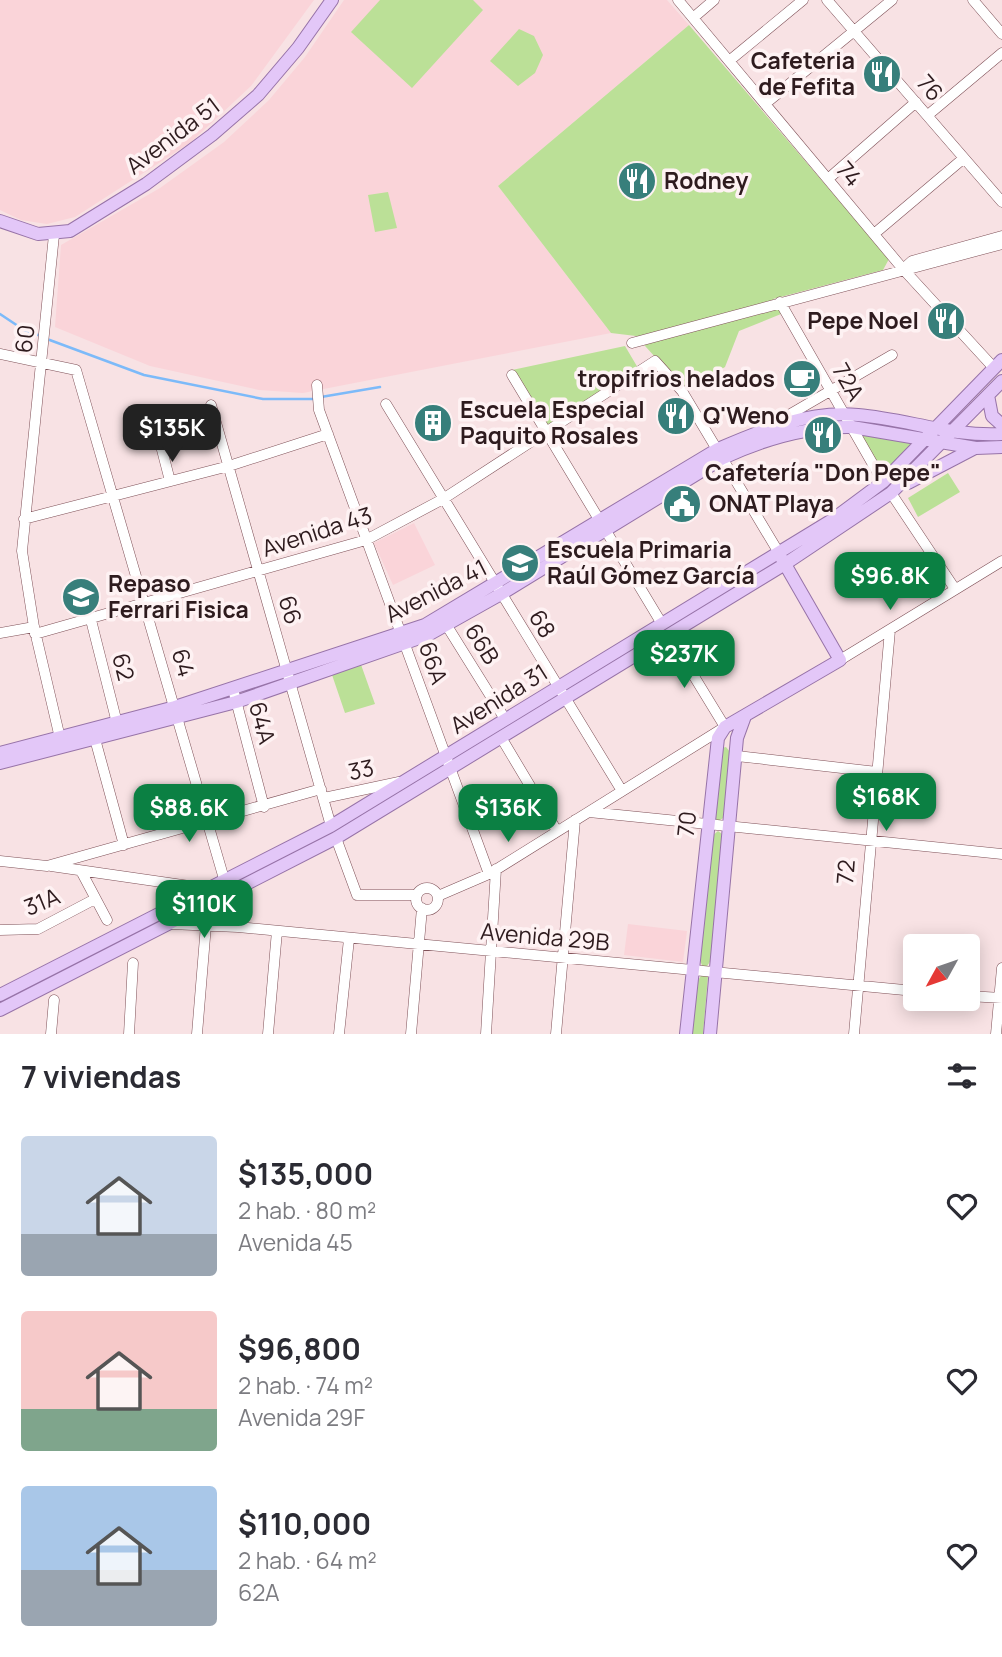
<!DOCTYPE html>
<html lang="es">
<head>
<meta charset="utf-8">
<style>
  :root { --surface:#fff; --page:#f2f2f3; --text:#2b2b33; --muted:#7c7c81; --accent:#0b8043 }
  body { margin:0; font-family:Manrope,sans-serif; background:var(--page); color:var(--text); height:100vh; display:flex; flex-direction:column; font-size:26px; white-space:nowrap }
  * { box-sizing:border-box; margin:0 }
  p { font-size:23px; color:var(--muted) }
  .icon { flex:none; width:38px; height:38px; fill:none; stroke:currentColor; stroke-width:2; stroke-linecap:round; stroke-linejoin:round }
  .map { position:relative; height:1034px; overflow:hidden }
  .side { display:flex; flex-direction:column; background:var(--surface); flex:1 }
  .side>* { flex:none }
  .needle { width:46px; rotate:230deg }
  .buttons { position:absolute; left:903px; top:934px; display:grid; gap:14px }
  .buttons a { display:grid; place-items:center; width:77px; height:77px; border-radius:7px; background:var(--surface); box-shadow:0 4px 18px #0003; font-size:35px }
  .price { position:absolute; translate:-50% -60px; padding:0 16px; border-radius:14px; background:var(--accent); color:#fff; font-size:23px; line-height:46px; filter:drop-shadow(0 2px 4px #0008) }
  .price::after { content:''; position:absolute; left:50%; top:42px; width:21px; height:16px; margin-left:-10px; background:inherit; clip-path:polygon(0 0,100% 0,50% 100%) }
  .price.current { background:#222; color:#fff }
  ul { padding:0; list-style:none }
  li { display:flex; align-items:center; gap:21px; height:175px; padding:0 21px }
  li span { display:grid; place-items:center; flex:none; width:196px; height:140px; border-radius:7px; color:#555 }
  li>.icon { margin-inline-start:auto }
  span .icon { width:84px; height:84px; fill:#fffc; stroke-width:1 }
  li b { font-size:30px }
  h2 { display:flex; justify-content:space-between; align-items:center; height:84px; padding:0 21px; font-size:30px }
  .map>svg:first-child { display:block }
  .built { fill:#fad4d9 }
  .green { fill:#bbe097 }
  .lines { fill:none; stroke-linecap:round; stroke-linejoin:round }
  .stream { stroke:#7cbaf9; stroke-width:2.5 }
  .minor-casing { stroke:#7f5158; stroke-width:11 }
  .major-casing { stroke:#9773a8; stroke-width:14 }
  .minor { stroke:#fff; stroke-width:10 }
  .major { stroke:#e3c7f8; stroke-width:12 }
  .labels { text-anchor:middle; stroke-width:7; stroke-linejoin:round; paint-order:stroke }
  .poi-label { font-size:23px; font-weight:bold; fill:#2e1b1e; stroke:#fef2f3; text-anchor:start }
  .street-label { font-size:23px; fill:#2e1b1e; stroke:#fef2f3 }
</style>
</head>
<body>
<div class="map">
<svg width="1002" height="1034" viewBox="0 0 1002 1034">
  <rect width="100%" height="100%" fill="#f8e2e4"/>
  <path class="built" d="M0 0H314L251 86 190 143 75 217 47 224 21 220 0 210Z
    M344 0H667L689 25 498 186 611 333 303 393 259 390 150 366 55 327 61 245 160 188 224 142 269 100 305 57Z
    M414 523 435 565 393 585 374 543Z
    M628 924 687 931 683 962 624 955Z"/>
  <path class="green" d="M380 0H473L483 10 412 88 351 32Z
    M689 25 889 259 883 270 773 299 781 314 739 331 725 367 685 390 636 336 611 333 498 186Z
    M519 29 534 36 543 55 535 73 518 86 490 61Z
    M388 192 397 228 375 232 368 195Z
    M625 346 638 368 548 428 512 370Z
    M852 427 925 441 883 482Z
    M948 473 960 492 918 517 908 498Z
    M359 659 375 704 345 713 330 669Z
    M726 747 730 752 725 817 718 821 715 818 722 748Z
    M718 831 722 834 711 960 704 971 708 977 703 1034H692L697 982 704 971 700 960 711 837Z"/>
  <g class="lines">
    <path class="stream" d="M0 314 24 330 41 336
      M47 339 144 375 263 399H315
      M321 397 380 387"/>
    <defs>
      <path id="minor" d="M678 0 903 269 994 368
        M827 0 1002 202
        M973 0 1002 34
        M693 18 714 0
        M729 61 803 0
        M765 104 892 0
        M928 115 1002 53
        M828 179 916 102
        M874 234 964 158
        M54 235 22 551 34 627 60 738
        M903 269 912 261 1002 236
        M780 302 883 482
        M632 343 1002 244
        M0 354 76 370 238 927
        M512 375 662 624
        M317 385 319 410 489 874
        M386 404 622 791
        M211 405 331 826
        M139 418 161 446 170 481
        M775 423 892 355
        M891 493 955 589
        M24 519 229 466 328 434
        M91 620 117 723
        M447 626 505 719
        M0 633 34 627
        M35 634 366 540 443 499 655 361 682 391 779 553
        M840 660 1002 561
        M233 689 264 807
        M95 739 124 845
        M502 739 557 831
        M737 756 877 772
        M324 798 399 782
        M589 812 1002 854
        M336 838 357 895H417
        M0 861 47 866 321 789
        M51 866 210 889
        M81 871 107 920
        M416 899a11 11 0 1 1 22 0a11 11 0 1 1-22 0Z
        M438 896 489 874 725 727 670 637
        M171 924 238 927 915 991
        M0 930 38 929 95 899
        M968 996 1002 998
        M51 1034 54 1000
        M129 1034 133 963
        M197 1034 206 925
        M268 1034 277 931
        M339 1034 349 939
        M411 1034 422 908
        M486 1034 496 869
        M556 1034 575 820
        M854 1034 890 630
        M996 1034 1002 968"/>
      <path id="major" d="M0 221 38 234 70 231 146 184 212 135 258 95 298 48 332 0
        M988 395 992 416 1002 425
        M908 483 975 448
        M0 753 175 707 425 625 718 449C762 430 809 410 858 415 906 419 953 437 1002 434
        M0 763 236 702 428 635 501 594 723 458C764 439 807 426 852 427L976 448 1002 447
        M0 995 331 826 832 520 883 482 1002 360
        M0 1010 336 838 785 564 891 493 1002 381
        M686 1034 718 738 725 727 840 660 782 559
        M710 1034 737 738 745 716"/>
    </defs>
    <use href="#minor" class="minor-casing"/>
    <use href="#major" class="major-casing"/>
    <use href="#minor" class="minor"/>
    <use href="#major" class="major"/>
  </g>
  <defs>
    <symbol id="restaurant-disc" viewBox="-11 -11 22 22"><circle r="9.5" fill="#377f7b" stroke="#fef2f3"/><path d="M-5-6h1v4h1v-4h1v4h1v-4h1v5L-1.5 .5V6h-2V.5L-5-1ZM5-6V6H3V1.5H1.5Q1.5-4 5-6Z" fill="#fff"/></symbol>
    <symbol id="cafe-disc" viewBox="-11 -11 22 22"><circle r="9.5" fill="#377f7b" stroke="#fef2f3"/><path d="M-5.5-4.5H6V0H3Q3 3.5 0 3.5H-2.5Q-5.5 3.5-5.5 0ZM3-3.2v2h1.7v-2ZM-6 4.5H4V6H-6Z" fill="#fff"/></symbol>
    <symbol id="building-disc" viewBox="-11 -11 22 22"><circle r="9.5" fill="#377f7b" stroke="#fef2f3"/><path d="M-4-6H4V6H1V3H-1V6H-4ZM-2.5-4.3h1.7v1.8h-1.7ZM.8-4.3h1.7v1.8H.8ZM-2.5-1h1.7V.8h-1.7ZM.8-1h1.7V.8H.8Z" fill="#fff"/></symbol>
    <symbol id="civic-disc" viewBox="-11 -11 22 22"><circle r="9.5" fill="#377f7b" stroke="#fef2f3"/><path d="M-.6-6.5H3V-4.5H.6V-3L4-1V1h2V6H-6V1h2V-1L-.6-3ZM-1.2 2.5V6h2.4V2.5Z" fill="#fff"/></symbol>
    <symbol id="school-disc" viewBox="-11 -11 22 22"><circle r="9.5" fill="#377f7b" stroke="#fef2f3"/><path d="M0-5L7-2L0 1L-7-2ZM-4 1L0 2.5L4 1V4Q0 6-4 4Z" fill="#fff"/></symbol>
  </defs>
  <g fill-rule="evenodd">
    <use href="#restaurant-disc" x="860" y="52" width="44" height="44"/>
    <use href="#restaurant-disc" x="615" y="159" width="44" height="44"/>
    <use href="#restaurant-disc" x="924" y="299" width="44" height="44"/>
    <use href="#cafe-disc" x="780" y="357" width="44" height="44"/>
    <use href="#restaurant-disc" x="654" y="394" width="44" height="44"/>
    <use href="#building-disc" x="411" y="401" width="44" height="44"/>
    <use href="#restaurant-disc" x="801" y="413" width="44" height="44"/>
    <use href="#civic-disc" x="660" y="482" width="44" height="44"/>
    <use href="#school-disc" x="498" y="541" width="44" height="44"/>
    <use href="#school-disc" x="59" y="575" width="44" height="44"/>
  </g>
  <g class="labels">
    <g class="poi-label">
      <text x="855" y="69" text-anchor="end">Cafeteria<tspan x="855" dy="26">de Fefita</tspan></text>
      <text x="664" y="189">Rodney</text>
      <text x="919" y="329" text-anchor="end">Pepe Noel</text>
      <text x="775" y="387" text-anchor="end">tropifrios helados</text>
      <text x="460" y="418">Escuela Especial<tspan x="460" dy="26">Paquito Rosales</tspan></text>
      <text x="703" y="424">Q'Weno</text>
      <text x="823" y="481" text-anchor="middle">Cafetería "Don Pepe"</text>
      <text x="709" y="512">ONAT Playa</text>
      <text x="547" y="558">Escuela Primaria<tspan x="547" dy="26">Raúl Gómez García</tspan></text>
      <text x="108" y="592">Repaso<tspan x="108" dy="26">Ferrari Fisica</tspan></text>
    </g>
    <g class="street-label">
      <text transform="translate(930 88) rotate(49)" y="8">76</text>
      <text transform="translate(173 136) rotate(-37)" y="8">Avenida 51</text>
      <text transform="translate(849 174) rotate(50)" y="8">74</text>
      <text transform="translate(25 339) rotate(-83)" y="8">60</text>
      <text transform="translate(848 382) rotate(60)" y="8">72A</text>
      <text transform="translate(317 532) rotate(-18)" y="8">Avenida 43</text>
      <text transform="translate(436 591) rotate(-27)" y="8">Avenida 41</text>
      <text transform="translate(290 610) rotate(73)" y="8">66</text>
      <text transform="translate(542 624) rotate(59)" y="8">68</text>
      <text transform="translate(482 644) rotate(58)" y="8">66B</text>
      <text transform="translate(183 663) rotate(74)" y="8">64</text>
      <text transform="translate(433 663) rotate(71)" y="8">66A</text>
      <text transform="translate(123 667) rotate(76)" y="8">62</text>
      <text transform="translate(499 699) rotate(-32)" y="8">Avenida 31</text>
      <text transform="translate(262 723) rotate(75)" y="8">64A</text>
      <text transform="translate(361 770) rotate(-12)" y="8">33</text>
      <text transform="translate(687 824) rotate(-84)" y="8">70</text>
      <text transform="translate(846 872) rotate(-86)" y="8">72</text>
      <text transform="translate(42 902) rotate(-22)" y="8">31A</text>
      <text transform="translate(545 937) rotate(5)" y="8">Avenida 29B</text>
    </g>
  </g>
</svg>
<div class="buttons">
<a><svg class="needle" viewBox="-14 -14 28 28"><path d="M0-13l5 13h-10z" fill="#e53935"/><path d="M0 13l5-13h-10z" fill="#7c7c81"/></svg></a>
</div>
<b class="price current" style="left:172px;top:464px">$135K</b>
<b class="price" style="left:890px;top:612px">$96.8K</b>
<b class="price" style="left:684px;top:690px">$237K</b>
<b class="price" style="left:886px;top:833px">$168K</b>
<b class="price" style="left:189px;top:844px">$88.6K</b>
<b class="price" style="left:508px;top:844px">$136K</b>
<b class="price" style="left:204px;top:940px">$110K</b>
</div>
<section class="side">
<h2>7 viviendas<svg class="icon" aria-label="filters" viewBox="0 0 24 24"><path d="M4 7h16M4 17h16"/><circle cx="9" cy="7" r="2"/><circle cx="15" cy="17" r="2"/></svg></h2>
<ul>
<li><span style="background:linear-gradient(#c9d6e8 70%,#9aa5b1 0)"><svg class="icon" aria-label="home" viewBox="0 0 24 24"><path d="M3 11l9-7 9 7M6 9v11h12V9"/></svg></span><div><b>$135,000</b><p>2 hab. · 80 m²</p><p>Avenida 45</p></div><svg class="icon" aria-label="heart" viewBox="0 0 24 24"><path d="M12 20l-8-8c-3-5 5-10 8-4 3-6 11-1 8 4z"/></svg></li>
<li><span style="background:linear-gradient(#f6c9c9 70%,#7fa58c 0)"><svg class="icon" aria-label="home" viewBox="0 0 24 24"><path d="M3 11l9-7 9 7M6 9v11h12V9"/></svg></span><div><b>$96,800</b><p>2 hab. · 74 m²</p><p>Avenida 29F</p></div><svg class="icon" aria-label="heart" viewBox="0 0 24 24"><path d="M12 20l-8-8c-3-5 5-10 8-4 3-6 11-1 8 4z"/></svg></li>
<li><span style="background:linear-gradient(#a9c7e8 60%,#9aa5b1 0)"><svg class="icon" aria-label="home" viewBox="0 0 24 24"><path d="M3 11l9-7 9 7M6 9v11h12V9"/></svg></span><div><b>$110,000</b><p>2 hab. · 64 m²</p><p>62A</p></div><svg class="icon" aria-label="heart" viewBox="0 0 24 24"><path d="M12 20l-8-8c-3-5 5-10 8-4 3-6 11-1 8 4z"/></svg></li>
</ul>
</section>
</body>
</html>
